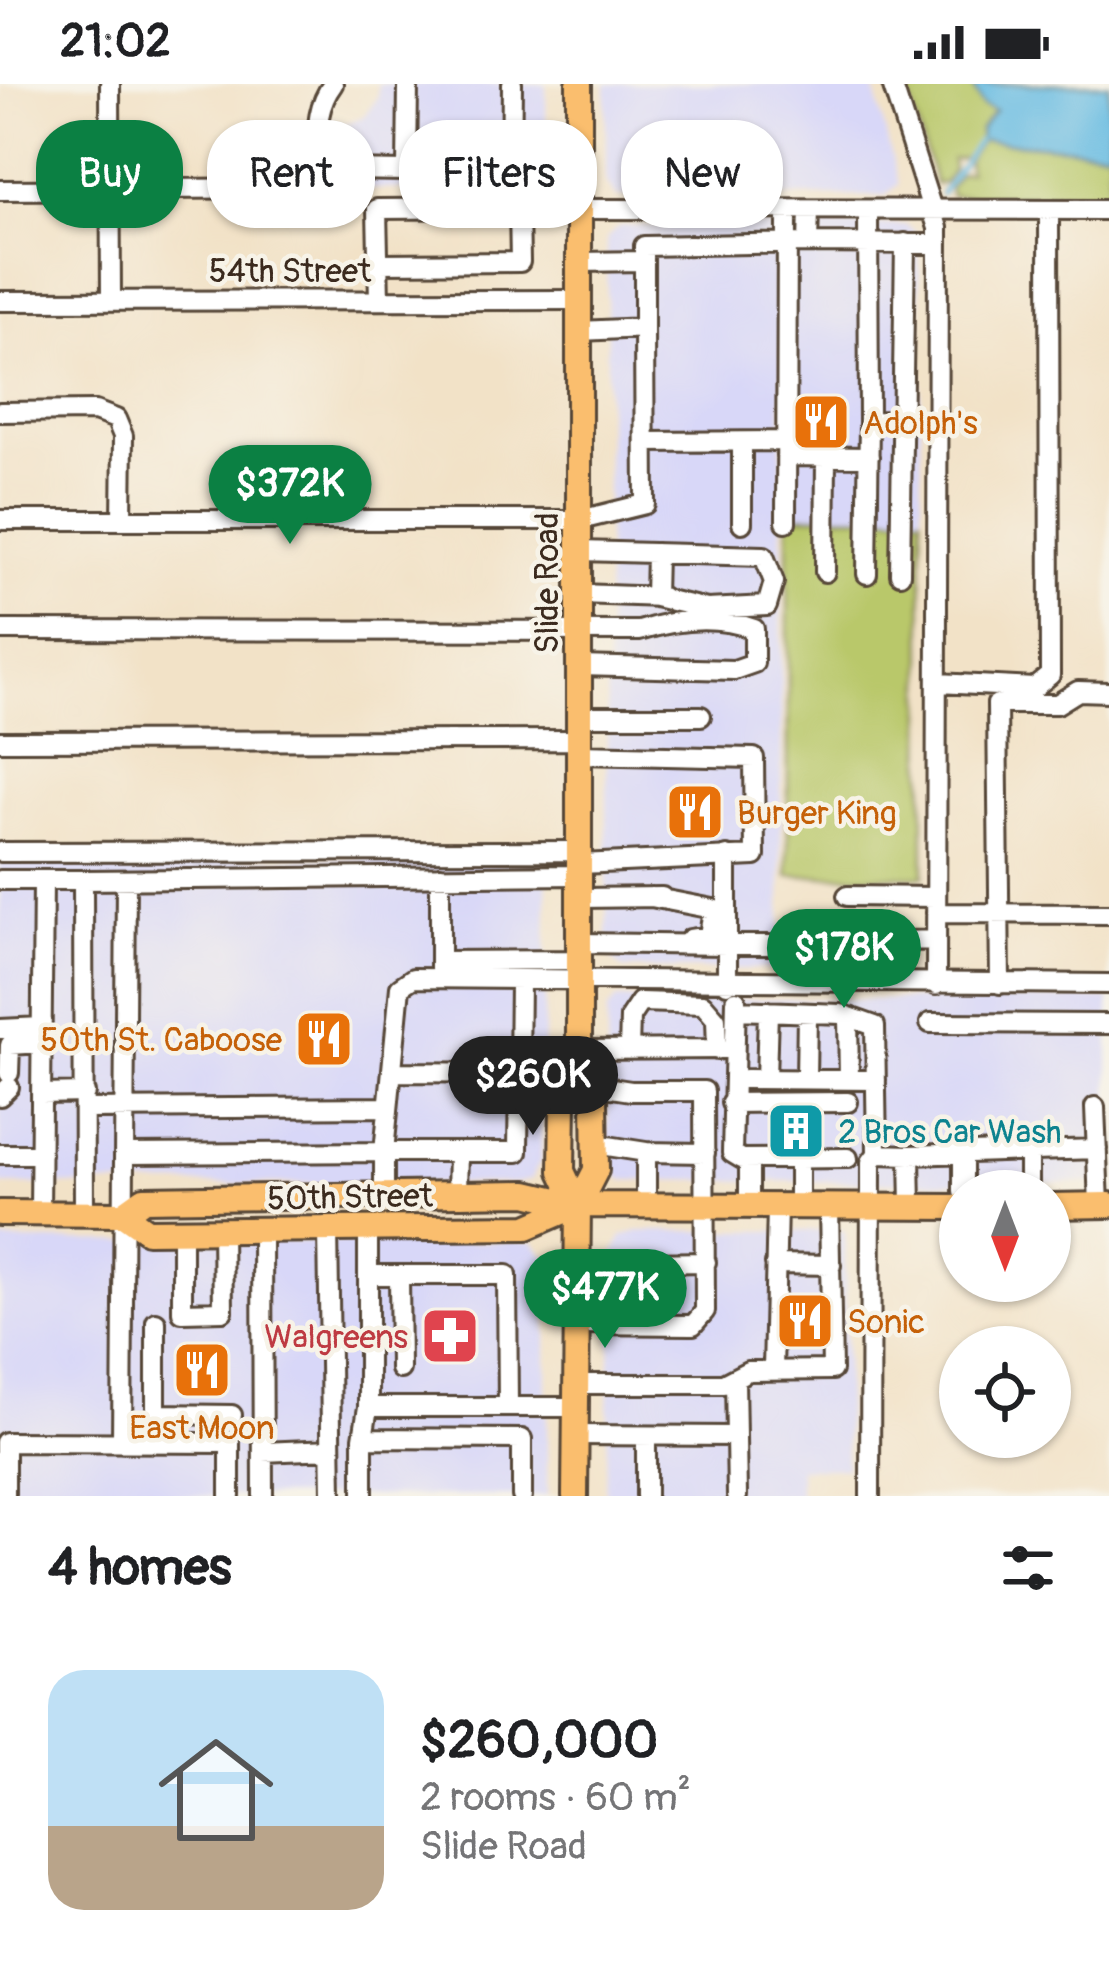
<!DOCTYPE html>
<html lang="en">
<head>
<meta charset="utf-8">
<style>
  :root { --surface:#fff; --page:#f6f6f6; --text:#202124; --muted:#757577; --accent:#0b8043 }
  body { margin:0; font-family:Pangolin,sans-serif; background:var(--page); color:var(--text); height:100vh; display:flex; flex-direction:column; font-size:45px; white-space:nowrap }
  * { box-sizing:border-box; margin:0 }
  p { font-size:39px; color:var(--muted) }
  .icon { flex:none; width:66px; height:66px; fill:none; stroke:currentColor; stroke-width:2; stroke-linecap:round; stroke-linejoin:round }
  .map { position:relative; height:1412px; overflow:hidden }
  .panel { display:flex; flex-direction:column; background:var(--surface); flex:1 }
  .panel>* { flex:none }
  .hud { position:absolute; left:36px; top:36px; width:1038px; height:108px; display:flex; gap:24px }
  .needle { width:78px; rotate:180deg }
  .fabs { position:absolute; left:939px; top:1086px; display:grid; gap:24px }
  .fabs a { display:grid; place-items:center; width:132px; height:132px; border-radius:50%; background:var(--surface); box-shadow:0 3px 9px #0004; font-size:60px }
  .price { position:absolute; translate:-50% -102px; padding:0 27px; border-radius:42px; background:var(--accent); color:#fff; font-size:39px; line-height:78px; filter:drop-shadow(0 3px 6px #0008) }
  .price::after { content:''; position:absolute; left:50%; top:72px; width:36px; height:27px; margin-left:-18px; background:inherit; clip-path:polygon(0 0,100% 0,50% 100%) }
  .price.on { background:#222; color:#fff }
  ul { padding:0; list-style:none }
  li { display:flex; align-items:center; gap:36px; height:300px; padding:0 48px }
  li span { display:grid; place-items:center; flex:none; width:336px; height:240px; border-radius:36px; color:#555 }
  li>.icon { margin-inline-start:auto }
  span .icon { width:144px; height:144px; fill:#fffc; stroke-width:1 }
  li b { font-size:51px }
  h2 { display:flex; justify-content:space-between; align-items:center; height:144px; padding:0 48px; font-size:51px }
  .pill { padding:0 42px; border-radius:48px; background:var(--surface); box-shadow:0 3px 9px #0004; font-size:42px; line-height:108px }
  .pill.on { background:var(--accent); color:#fff }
  .status { display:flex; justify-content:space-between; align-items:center; height:84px; padding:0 60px; background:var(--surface); direction:ltr }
  .status svg { height:33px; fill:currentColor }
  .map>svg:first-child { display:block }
  .built { fill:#d8d7f8 }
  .green { fill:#b9c86a; stroke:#7a7944; stroke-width:3 }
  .water { fill:#66bbe2; stroke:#507280; stroke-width:3 }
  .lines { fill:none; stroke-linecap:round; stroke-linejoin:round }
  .stream { stroke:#66bbe2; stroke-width:4.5 }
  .minor-tunnel { stroke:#cdbda5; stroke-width:18; stroke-dasharray:18 9; stroke-linecap:butt }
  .minor-casing { stroke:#564637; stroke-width:24 }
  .major-casing { stroke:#564637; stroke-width:30 }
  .minor { stroke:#fff; stroke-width:18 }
  .major { stroke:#fabe6e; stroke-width:24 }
  .labels { text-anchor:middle; stroke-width:9; stroke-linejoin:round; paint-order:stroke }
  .street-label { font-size:33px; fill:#3b2a1e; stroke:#f7f3e8 }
  .food-label { font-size:33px; fill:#c56008; stroke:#f7f3e8; text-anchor:start }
  .culture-label { font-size:33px; fill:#0d838f; stroke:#f7f3e8; text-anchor:start }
  .health-label { font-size:33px; fill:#be3a42; stroke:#f7f3e8; text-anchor:end }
</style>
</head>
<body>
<div class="status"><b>21:02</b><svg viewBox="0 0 49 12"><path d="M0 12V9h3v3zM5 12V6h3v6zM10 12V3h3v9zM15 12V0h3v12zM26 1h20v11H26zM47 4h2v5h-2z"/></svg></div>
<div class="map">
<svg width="1109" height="1412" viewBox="0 0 1109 1412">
  <rect width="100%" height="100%" fill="#f7f3e8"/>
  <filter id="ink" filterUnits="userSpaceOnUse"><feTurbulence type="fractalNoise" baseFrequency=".00833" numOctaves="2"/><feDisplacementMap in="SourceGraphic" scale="24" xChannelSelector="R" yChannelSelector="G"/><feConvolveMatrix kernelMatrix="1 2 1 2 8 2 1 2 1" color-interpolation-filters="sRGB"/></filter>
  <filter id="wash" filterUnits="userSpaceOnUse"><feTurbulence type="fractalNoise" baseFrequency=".004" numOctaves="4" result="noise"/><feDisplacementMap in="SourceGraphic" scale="48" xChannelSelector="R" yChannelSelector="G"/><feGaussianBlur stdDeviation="2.7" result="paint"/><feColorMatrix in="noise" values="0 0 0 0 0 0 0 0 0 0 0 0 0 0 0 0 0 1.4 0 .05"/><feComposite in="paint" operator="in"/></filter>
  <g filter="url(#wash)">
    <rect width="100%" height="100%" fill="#f2e2c7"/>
    <path class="built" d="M378 0H546V105H325V34L346 40 365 32 378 13Z
      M606 0H873L899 100 885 112 617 113 606 98Z
      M782 141 781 885H622L607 869V154L620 142Z
      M787 141H906L919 151 922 432H788Z
      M548 774 541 1076 531 1095 518 1099 0 1101V775Z
      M1109 915V1099L624 1096 608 1084 607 927 616 916Z
      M639 1147H845L846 1384H799V1412H605L614 1170 622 1152Z
      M0 1157 533 1158 547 1174V1412H0Z"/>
    <path class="green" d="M906 0H1109V112H951L949 103 959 90 969 88 967 76 981 57 964 74 952 75 953 86 944 99 935 100Z
      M788 432H922L924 792H788Z"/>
    <path class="water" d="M971 0H1109V67L979 56 980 45 995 27 983 22Z"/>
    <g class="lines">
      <path class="stream" d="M941 110 979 56"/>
    </g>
  </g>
  <g filter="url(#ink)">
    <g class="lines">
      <path class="minor-tunnel" d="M799 1063V1037"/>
      <defs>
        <path id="minor" d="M110 0 111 216
          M408 0 407 87 511 86 512 0
          M892 0 938 144 936 901
          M343 57 344 86 407 87
          M0 106 305 104C331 84 303 40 333 0
          M579 125 1109 126
          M809 126 808 159 938 160
          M868 126 869 337 938 338
          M644 177V162L808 159
          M579 178 644 177V244L580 247
          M378 179 520 178 519 124 377 125 379 216
          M0 217 580 216
          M0 328 95 327 116 335 123 352 122 436
          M645 358 786 357
          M786 372 869 373
          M0 436H580L645 420 644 244
          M786 438 787 126
          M742 439V358
          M580 467 764 472 774 498 767 522 707 525 655 513
          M825 488 826 373
          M867 490 869 337
          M900 490 905 159
          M579 510 662 513
          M655 513 656 469
          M0 546 639 547C677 535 717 531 754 545V579L734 586 579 582
          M938 599 1034 604 1050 591 1049 126
          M579 632H701
          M0 657 580 656
          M579 670 754 674 755 772 580 780
          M0 768 580 767
          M727 772V861H769
          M0 796H83
          M847 812 936 813
          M651 813 713 825 709 852 690 855
          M580 814 662 813
          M936 829 1109 830
          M580 859 727 861V900
          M807 860 936 856
          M440 877 580 876
          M440 884V792
          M1000 900 997 620H1057L1078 607 1109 608
          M736 916 732 1069 742 1075 848 1074
          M736 926 841 930 875 942 877 1070 871 1078 870 1412
          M848 933 849 996
          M930 939 1109 940
          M0 945 42 943
          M579 966 724 965
          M629 966 630 933 640 918 703 920 716 935 717 966
          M394 988 519 989
          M9 989 10 961 42 959
          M745 995 876 996
          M766 995 768 927
          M806 995 807 929
          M41 1010 85 1009
          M0 1012 9 1003
          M519 1016H563
          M731 1019 848 1018
          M1095 1023 1099 1121
          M85 1025 384 1023
          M595 1060 646 1068
          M799 1063V1123
          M1029 1067V1107
          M0 1070H41
          M127 1070 384 1068 400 903 413 894 1109 900
          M877 1070 910 1071 911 1123
          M963 1070V1107
          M910 1071 1097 1065
          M384 1110V1068H458
          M457 1110 458 1068H518L520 898
          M646 1122V1068L705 1069
          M749 1123V1075
          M40 1130 43 796
          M84 1131 83 796 580 791
          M328 1145 332 1412
          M262 1146 263 1412
          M182 1147V1228L223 1227 222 1146
          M775 1180 831 1181
          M368 1191H507L508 1323
          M399 1191 400 1285
          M156 1238V1330L232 1331
          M576 1240 693 1241 705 1227 704 1007H631L579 999
          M646 1240 647 1179 706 1178
          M773 1286 777 1123
          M735 1295 737 1412
          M575 1300H723L748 1287 832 1286 829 1123
          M368 1323H575
          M575 1351 736 1352
          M646 1352V1412
          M363 1354 368 1323V1145
          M122 1359 126 796
          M263 1368 331 1365
          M5 1412V1358L230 1359V1412
          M363 1412V1354L522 1355V1412"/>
        <path id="major" d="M578 1121 562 1087 563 1016 579 999V0
          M1050 1122 1109 1121
          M0 1129 123 1130 144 1115 527 1109 578 1121 960 1123
          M123 1130 147 1147 527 1143 578 1121
          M575 1412 578 1121 596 1086 595 1016 579 999"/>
      </defs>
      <use href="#minor" class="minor-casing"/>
      <use href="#major" class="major-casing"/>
      <use href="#minor" class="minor"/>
      <use href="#major" class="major"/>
    </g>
  </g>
  <defs>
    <symbol id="restaurant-square" viewBox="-11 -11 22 22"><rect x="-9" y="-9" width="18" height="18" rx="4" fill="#e8710a" stroke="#f7f3e8"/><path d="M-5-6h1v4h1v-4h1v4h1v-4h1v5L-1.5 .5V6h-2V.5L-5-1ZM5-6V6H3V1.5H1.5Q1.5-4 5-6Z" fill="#fff"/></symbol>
    <symbol id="building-square" viewBox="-11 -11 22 22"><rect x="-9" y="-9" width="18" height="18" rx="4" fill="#0f9aa8" stroke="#f7f3e8"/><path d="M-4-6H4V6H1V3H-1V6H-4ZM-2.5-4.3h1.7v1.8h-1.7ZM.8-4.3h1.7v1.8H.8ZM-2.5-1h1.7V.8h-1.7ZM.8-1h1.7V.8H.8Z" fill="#fff"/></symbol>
    <symbol id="pharmacy-square" viewBox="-11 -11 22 22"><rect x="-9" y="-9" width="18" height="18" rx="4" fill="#e0444e" stroke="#f7f3e8"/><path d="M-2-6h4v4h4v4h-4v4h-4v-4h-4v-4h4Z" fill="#fff"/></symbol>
  </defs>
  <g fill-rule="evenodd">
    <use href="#restaurant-square" x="788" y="305" width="66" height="66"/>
    <use href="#restaurant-square" x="662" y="695" width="66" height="66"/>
    <use href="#restaurant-square" x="291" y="922" width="66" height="66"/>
    <use href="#building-square" x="763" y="1014" width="66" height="66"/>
    <use href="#restaurant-square" x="772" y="1204" width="66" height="66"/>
    <use href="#pharmacy-square" x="417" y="1219" width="66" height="66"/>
    <use href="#restaurant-square" x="169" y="1253" width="66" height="66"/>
  </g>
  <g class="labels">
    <g class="street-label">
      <text x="290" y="198">54th Street</text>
      <text transform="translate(546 499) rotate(-90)" y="12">Slide Road</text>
      <text transform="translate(350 1112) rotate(-1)" y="12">50th Street</text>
    </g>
    <g class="food-label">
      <text x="863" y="350">Adolph's</text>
      <text x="737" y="740">Burger King</text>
      <text x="282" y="967" text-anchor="end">50th St. Caboose</text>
      <text x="847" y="1249">Sonic</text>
      <text x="202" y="1355" text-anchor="middle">East Moon</text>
    </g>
    <g class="culture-label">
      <text x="838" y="1059">2 Bros Car Wash</text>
    </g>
    <g class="health-label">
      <text x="408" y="1264">Walgreens</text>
    </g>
  </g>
</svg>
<div class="fabs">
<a><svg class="needle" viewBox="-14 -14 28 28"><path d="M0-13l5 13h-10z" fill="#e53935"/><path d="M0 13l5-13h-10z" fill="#757577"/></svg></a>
<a><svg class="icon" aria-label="locate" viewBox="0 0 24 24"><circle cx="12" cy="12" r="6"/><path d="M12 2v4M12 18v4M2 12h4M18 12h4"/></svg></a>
</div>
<b class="price" style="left:290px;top:463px">$372K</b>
<b class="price" style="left:844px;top:927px">$178K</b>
<b class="price on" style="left:533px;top:1054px">$260K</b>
<b class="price" style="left:605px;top:1267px">$477K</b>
<div class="hud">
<a class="pill on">Buy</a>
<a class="pill">Rent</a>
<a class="pill">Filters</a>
<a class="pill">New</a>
</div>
</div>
<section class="panel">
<h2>4 homes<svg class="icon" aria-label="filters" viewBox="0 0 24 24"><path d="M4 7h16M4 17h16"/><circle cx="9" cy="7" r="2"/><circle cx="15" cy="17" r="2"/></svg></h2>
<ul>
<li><span style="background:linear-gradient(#bfe0f5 65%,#b9a48a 0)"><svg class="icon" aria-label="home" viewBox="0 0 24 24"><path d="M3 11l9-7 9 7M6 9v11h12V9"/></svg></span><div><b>$260,000</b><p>2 rooms · 60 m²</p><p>Slide Road</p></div></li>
</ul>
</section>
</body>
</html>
